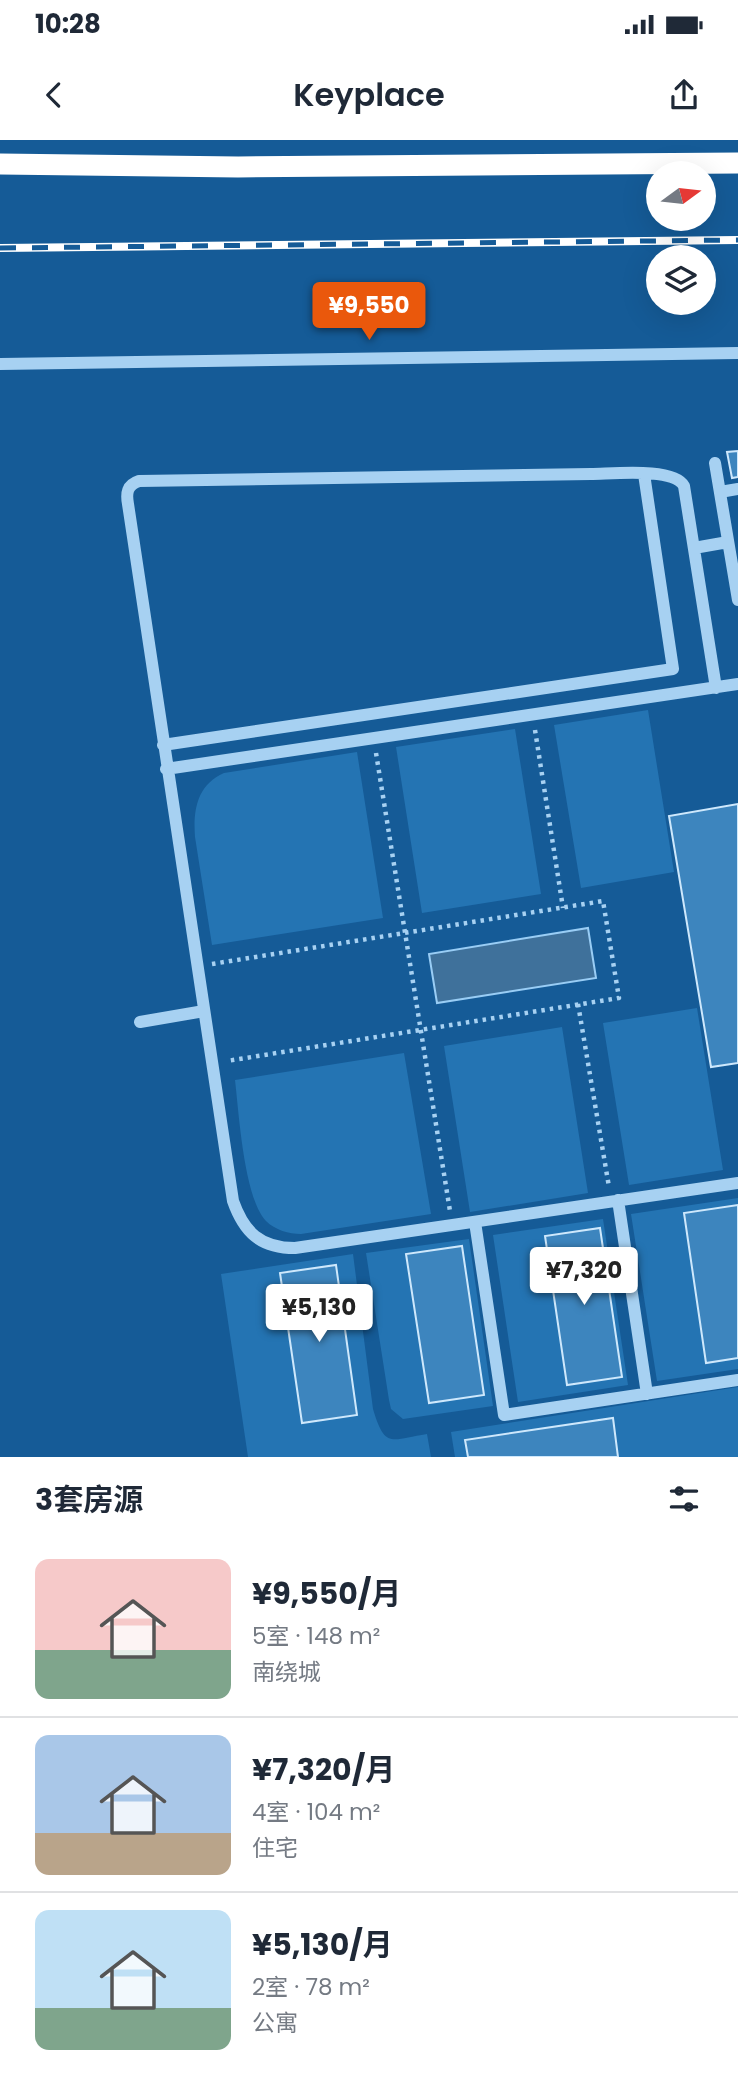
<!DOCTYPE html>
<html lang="zh">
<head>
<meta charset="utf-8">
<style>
  :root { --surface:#fff; --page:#f2f2f3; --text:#1f2937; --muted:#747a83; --line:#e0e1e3; --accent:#ea580c }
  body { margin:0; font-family:Poppins,"Noto Sans SC",sans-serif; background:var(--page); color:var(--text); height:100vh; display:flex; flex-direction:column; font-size:26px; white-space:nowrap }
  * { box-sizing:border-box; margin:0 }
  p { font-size:23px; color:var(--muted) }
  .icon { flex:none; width:38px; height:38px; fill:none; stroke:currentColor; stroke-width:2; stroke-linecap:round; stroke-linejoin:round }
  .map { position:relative; height:1317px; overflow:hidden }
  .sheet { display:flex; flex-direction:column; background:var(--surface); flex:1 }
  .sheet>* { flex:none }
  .needle { width:46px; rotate:75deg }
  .controls { position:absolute; left:646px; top:21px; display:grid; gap:14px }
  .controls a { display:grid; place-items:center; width:70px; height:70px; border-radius:50%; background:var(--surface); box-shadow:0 7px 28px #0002; font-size:35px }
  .price { position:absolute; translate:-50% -60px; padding:0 16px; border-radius:7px; background:#fff; color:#222; font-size:23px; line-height:46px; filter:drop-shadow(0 2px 4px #0008) }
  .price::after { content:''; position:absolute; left:50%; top:42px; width:21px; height:16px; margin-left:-10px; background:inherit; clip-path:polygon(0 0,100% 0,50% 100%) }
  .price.active { background:var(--accent); color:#fff }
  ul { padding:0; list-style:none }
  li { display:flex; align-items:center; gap:21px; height:175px; padding:0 35px }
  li+li { border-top:2px solid var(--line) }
  li span { display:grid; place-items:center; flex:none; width:196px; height:140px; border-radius:14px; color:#555 }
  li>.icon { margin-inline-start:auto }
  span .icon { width:84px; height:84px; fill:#fffc; stroke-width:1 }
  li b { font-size:30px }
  h2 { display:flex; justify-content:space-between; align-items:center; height:84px; padding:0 35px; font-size:30px }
  .status { display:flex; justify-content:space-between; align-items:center; height:49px; padding:0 35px; background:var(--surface); direction:ltr }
  .status svg { height:19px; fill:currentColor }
  header { display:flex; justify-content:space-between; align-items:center; height:91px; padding:0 35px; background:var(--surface); font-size:32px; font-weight:600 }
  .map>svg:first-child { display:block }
  .green { fill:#2474b3 }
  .water { fill:#3f719b; stroke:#99cdf5; stroke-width:2 }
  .building { fill:#3d85be; stroke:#cee8fc; stroke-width:2 }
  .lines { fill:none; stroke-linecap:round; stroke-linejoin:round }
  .path { stroke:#a7d1f2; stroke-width:4.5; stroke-dasharray:3.5 5; stroke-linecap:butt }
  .minor { stroke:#a7d1f2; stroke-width:12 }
  .highway { stroke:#fff; stroke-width:21 }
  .rail-casing { stroke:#fff; stroke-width:8 }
  .rail { stroke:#155b97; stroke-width:5; stroke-dasharray:16; stroke-linecap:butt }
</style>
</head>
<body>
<div class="status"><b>10:28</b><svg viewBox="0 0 49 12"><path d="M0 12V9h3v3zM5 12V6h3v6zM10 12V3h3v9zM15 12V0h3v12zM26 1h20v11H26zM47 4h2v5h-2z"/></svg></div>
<header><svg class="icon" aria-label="back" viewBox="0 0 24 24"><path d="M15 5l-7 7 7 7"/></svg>Keyplace<svg class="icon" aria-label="share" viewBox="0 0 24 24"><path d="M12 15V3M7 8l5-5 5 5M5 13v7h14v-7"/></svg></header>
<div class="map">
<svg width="738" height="1317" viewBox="0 0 738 1317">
  <rect width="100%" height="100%" fill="#155b97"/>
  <path class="green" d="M648 570 674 732 581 748 554 585Z
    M515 589 541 754 422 773 396 607Z
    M357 612 383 778 212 805 195 697C193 670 197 645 224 633Z
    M697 868 723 1030 629 1045 603 883Z
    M562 887 588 1053 470 1072 444 906Z
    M404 913 431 1074 301 1094C289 1094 275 1090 266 1081 244 1058 239 974 235 940Z
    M738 1058V1229L657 1241 631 1074Z
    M603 1079 628 1245 518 1262 493 1095Z
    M469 1099 493 1266 403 1279 391 1269 389 1260 366 1113Z
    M353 1114 373 1269C385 1309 390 1300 427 1294L431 1317H248L221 1134Z
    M738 1247V1317H455L451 1292Z"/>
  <path class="water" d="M588 788 596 838 437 863 429 814Z"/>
  <path class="building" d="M738 311V337L732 338 727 312Z
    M738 664V923L711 927 669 676Z
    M738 1065V1218L706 1223 684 1073Z
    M600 1088 622 1237 567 1245 545 1096Z
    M462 1106 484 1255 429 1263 406 1114Z
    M336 1125 357 1275 302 1283 280 1133Z
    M613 1278 618 1317H468L465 1300Z"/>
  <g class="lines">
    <path class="path" d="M535 590 563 768
      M376 613 450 1071
      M212 824 603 761 619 858 227 921
      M578 864 609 1047"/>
    <path class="minor" d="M0 224 738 213
      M715 323 738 460
      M720 352 738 349
      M694 408 728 402
      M716 548 684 346C674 327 611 334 591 334L139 341C127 345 126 353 128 364L233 1061C244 1092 260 1108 295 1108L738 1043
      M163 605 673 529 644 334
      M166 629 738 544
      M140 882 204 871
      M618 1060 647 1254
      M475 1082 504 1275 738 1240"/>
    <path class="highway" d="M0 24 238 27 738 23"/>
    <defs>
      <path id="rail" d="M0 108 738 100"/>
    </defs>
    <use href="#rail" class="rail-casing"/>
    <use href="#rail" class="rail"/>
  </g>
</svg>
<div class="controls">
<a><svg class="needle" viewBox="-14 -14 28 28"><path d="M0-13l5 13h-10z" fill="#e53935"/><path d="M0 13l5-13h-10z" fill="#747a83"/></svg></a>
<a><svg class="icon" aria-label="layers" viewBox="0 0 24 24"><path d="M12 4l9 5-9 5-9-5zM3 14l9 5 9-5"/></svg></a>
</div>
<b class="price active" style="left:369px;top:202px">¥9,550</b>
<b class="price" style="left:584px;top:1167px">¥7,320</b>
<b class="price" style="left:319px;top:1204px">¥5,130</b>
</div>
<section class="sheet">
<h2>3套房源<svg class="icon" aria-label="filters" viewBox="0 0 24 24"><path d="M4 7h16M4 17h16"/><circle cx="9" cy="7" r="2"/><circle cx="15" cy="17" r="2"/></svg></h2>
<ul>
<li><span style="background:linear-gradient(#f6c9c9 65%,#7fa58c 0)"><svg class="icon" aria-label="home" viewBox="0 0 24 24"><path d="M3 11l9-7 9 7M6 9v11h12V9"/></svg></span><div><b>¥9,550/月</b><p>5室 · 148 m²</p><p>南绕城</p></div></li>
<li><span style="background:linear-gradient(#a9c7e8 70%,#b9a48a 0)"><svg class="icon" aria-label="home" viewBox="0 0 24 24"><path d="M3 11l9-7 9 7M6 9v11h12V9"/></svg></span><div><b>¥7,320/月</b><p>4室 · 104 m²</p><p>住宅</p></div></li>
<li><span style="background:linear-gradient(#bfe0f5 70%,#7fa58c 0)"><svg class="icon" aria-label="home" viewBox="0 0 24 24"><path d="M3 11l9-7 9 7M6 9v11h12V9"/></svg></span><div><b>¥5,130/月</b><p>2室 · 78 m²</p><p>公寓</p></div></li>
</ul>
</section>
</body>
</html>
